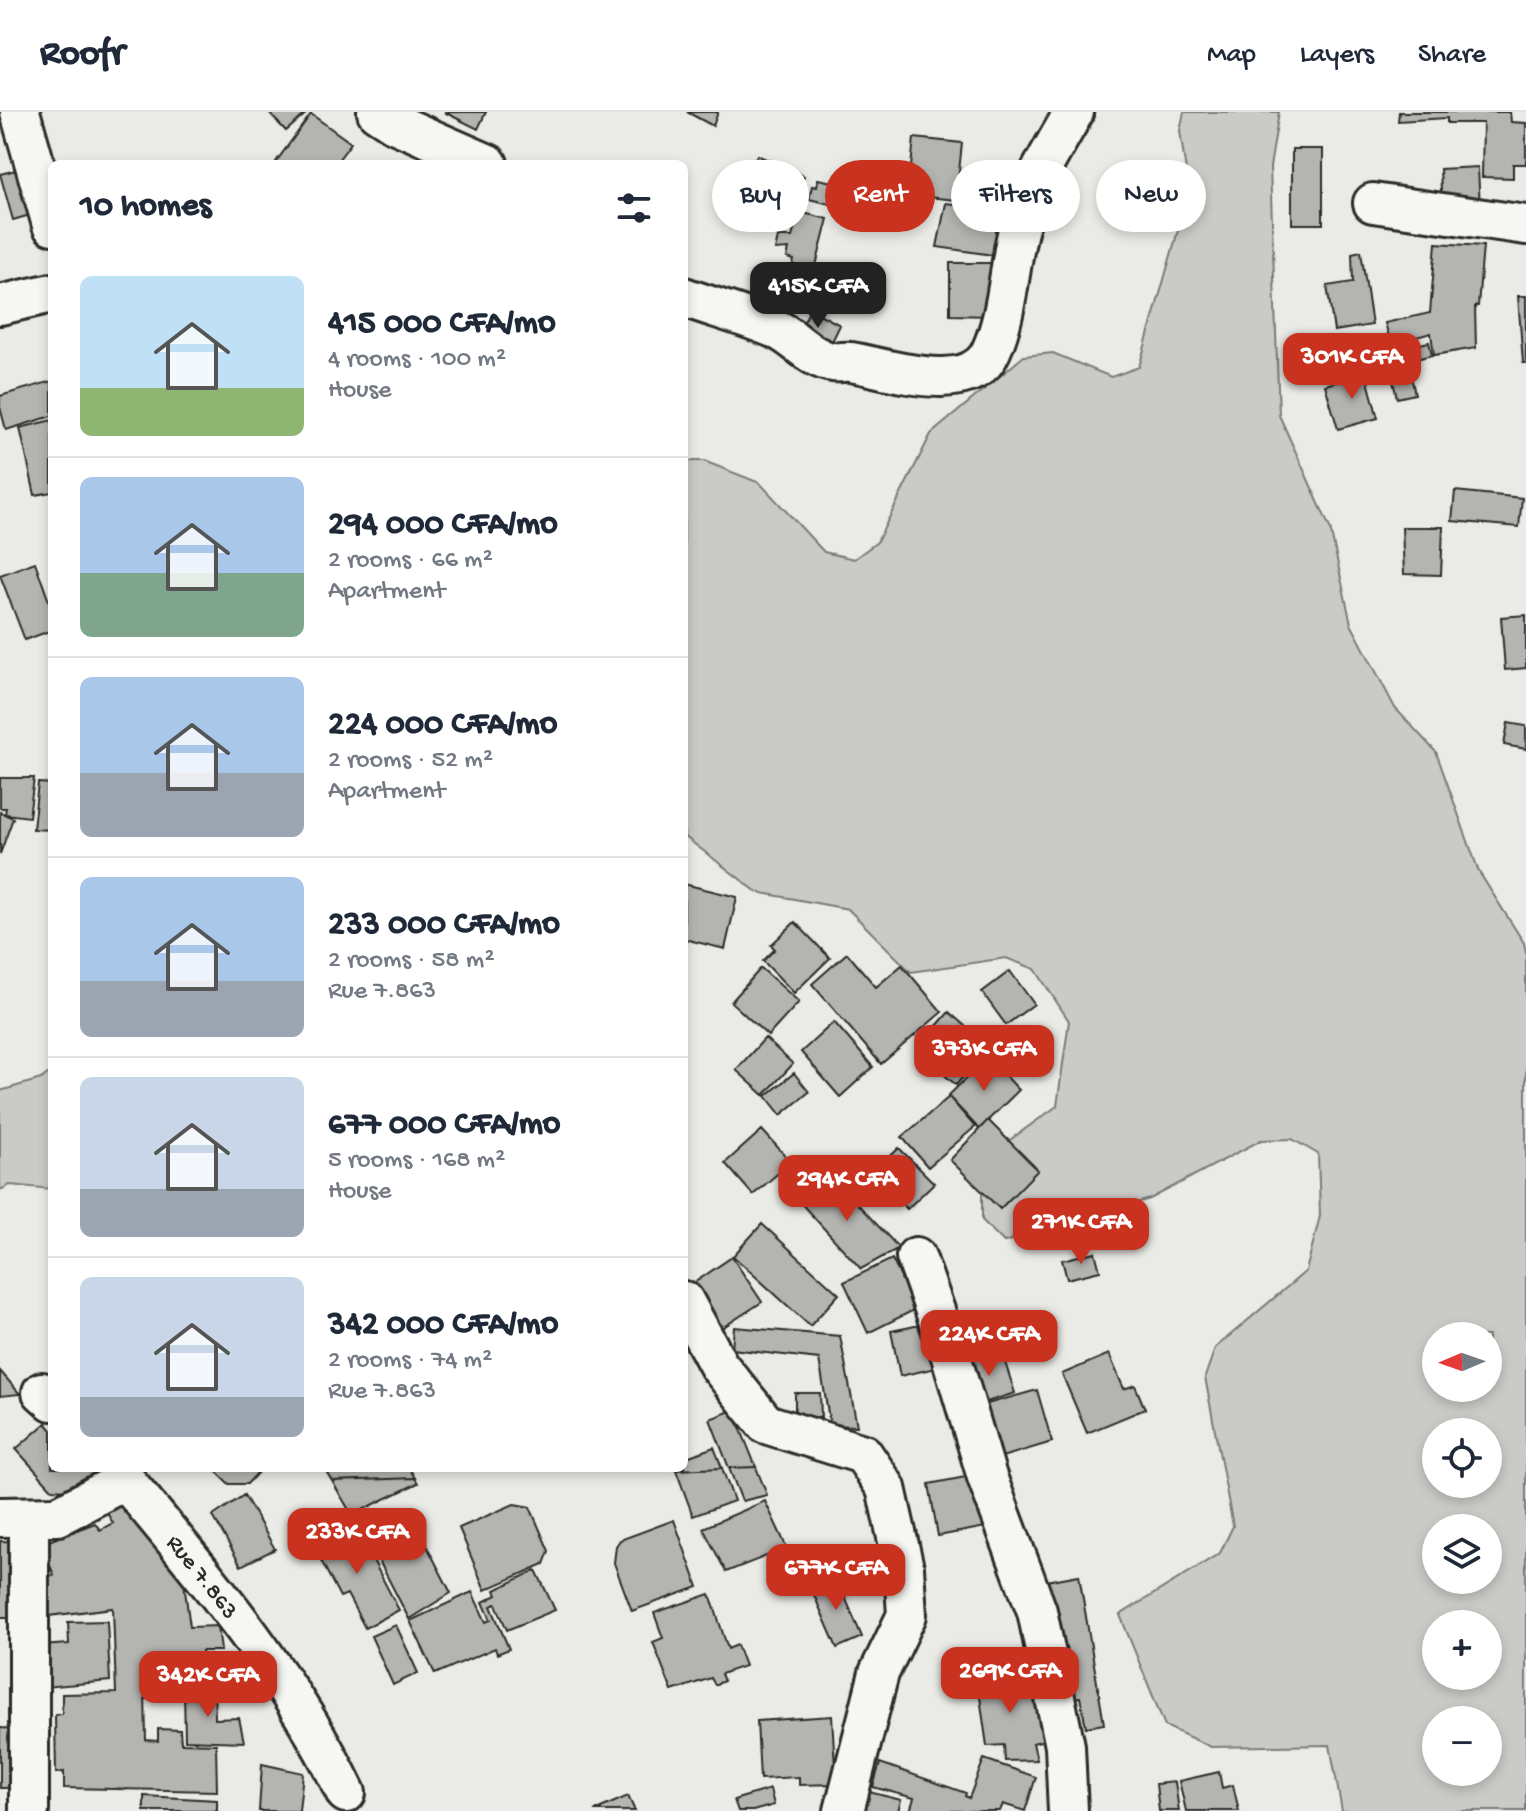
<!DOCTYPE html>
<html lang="en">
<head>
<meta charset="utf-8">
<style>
  :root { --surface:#fff; --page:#f6f6f7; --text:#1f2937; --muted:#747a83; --line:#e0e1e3; --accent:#c8321e }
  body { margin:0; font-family:"Gochi Hand",sans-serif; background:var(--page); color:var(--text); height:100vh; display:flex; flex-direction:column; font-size:30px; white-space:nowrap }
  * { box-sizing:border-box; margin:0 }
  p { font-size:26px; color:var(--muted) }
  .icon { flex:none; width:44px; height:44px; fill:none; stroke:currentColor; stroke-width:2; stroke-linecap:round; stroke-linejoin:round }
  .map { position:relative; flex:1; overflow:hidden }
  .drawer { position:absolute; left:48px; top:48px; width:640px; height:1312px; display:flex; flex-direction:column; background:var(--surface); border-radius:12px; box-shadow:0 4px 12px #0003 }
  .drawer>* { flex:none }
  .top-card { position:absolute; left:712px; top:48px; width:694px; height:72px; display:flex; gap:16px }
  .needle { width:52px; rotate:268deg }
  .controls { position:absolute; left:1422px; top:1210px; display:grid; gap:16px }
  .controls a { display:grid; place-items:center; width:80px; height:80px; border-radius:50%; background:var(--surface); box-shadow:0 4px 12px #0003; font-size:40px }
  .price { position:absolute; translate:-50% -68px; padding:0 18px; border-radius:16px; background:var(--accent); color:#fff; font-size:26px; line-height:52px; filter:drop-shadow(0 2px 4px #0008) }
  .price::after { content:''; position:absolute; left:50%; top:48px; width:24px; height:18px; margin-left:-12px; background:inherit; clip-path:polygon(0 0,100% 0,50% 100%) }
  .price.current { background:#222; color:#fff }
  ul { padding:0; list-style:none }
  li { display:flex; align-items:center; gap:24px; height:200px; padding:0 32px }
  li+li { border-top:2px solid var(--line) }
  li span { display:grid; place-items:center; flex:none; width:224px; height:160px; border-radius:12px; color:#555 }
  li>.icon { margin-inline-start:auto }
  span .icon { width:96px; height:96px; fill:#fffc; stroke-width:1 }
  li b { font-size:34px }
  h2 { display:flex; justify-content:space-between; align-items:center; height:96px; padding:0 32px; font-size:34px }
  .pill { padding:0 28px; border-radius:36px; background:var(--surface); box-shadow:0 4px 12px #0003; font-size:28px; line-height:72px }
  .pill.current { background:var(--accent); color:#fff }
  header { display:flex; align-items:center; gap:48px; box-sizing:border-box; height:112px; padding:0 40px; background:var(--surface); border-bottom:2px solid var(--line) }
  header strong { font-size:38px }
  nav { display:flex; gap:44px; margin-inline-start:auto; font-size:28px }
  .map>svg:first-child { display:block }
  .green { fill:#cacac7; stroke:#7a7a79; stroke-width:2; fill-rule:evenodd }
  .building { fill:#b4b4b1; stroke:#2b2b2b; stroke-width:2 }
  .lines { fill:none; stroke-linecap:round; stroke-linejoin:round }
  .minor-casing { stroke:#2b2b2b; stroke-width:44 }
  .minor { stroke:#f6f6f2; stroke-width:38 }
  .labels { text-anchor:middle; stroke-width:6; stroke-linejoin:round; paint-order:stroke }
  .street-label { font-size:24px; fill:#2b2b2b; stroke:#f6f6f2 }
</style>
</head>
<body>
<header>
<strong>Roofr</strong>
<nav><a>Map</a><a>Layers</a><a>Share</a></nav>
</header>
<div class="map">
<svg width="1526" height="1699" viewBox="0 0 1526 1699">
  <rect width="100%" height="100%" fill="#eaeae6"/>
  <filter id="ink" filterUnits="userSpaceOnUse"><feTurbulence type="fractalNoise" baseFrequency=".0125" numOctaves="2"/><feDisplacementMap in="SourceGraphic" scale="16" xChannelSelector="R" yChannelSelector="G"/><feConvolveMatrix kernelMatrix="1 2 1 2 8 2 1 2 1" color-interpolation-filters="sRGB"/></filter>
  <g filter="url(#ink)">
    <path class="green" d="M1184 0H1279L1270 55 1279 303 1330 416 1351 512 1395 596 1436 640 1479 760 1524 831 1526 840V1699H1342L1330 1633 1211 1635 1165 1614 1120 1503 1220 1441 1233 1414 1205 1265 1215 1236 1306 1159 1320 1104 1318 1042 1292 1027 1261 1028 1150 1087 1004 1130 982 1108V1048L1057 994 1069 909 1035 857 1006 846 911 860 848 797 757 780 684 724V349H704L760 371 824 440 854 447 877 430 931 322 1024 244 1053 241 1111 265 1139 255 1189 80 1180 19ZM1436 1224H1488V1276H1436ZM1436 1320H1488V1372H1436ZM1436 1416H1488V1468H1436ZM1436 1512H1488V1564H1436ZM1436 1608H1488V1660H1436Z
      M52 959V1077L10 1073 0 1078V979L41 967Z"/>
    <path class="building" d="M268 0H308L286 19Z
      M444 0H486L478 17Z
      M687 0H718L713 14Z
      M1399 0H1510L1511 10 1526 11V52H1513V66L1482 65 1483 11H1447V6L1398 9Z
      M311 2 351 31 335 52H278L276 50Z
      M914 26 962 31 956 88 908 83Z
      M1292 37H1323V112H1292Z
      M757 43 804 64 793 87 760 77 756 85 752 82 761 62 750 58Z
      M1478 55 1480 97 1442 99 1440 57Z
      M24 56 37 101 13 108 0 62Z
      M818 67 852 74 847 96 809 87 812 74 817 75Z
      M741 77 756 85 760 77 798 90 785 117 733 92Z
      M946 91 983 96 981 109 998 112 993 143 937 135Z
      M799 100 828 107 812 169 790 163 794 148 787 146 789 137 775 138 778 125H792Z
      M1436 131 1483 134 1478 194H1475L1476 236 1434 243 1431 221 1391 232 1385 211 1430 201Z
      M1361 139 1372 213 1334 219 1327 174 1353 170 1352 141Z
      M950 151H993L992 204 950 203Z
      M1518 184H1526V251H1523Z
      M810 197 840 213 827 240 797 224Z
      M1429 230 1432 243 1412 248 1416 262 1411 264 1415 282 1397 286 1386 240Z
      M1366 262 1378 306 1338 317 1325 273Z
      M52 269V304L6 318 0 295V284Z
      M52 308V380L35 383 20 316Z
      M1455 379 1522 386 1519 415 1452 409Z
      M1402 415H1443L1441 463 1404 462Z
      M35 450 52 498V518L25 528 0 463Z
      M1526 503V556L1505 558 1501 505Z
      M1508 611 1526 614V637L1504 633Z
      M0 666H34L29 705 5 702 6 696H0Z
      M38 671 52 672V718L33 717Z
      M0 700 13 706 0 742Z
      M684 772 737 785 725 837 684 827Z
      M795 810 830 846 794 881 763 849 775 837 771 833Z
      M847 841 876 875 902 853 942 900 881 952 812 872Z
      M761 856 799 890 768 924 731 890Z
      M1010 859 1034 892 1006 913 982 880Z
      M949 900 989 935 956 973 916 938Z
      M834 910 873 955 840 985 801 940Z
      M765 926 793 952 764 983 736 958Z
      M988 945 1019 978 979 1017 948 984Z
      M794 961 809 980 781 1003 766 984Z
      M949 985 975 1015 928 1055 902 1025Z
      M988 1008 1038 1058 1000 1097 950 1048Z
      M762 1018 791 1050 753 1083 725 1051Z
      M899 1036 934 1071 907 1097 872 1062Z
      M832 1065 899 1136 861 1157 796 1086Z
      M762 1112 839 1182 810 1214 733 1144Z
      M1095 1140 1100 1159 1067 1167 1062 1148Z
      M732 1145 762 1190 714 1221 685 1177Z
      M892 1147 916 1197 868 1221 844 1170Z
      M930 1211 940 1255 900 1264 891 1219Z
      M734 1215 840 1224 857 1314 830 1313 819 1247 732 1237Z
      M1001 1238 1015 1281 977 1293 963 1251Z
      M1109 1242 1124 1277 1135 1273 1145 1297 1087 1321 1062 1262Z
      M0 1259 20 1282 0 1284Z
      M1037 1278 1052 1330 995 1347 980 1294Z
      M795 1281H820L821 1305H795Z
      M733 1298 756 1355 729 1356 710 1307Z
      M46 1311 52 1318V1356H86L87 1358 106 1356 112 1363 76 1377 72 1372 67 1378 52 1377 16 1337Z
      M714 1335 722 1356 676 1358 675 1356H684V1346Z
      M756 1355 767 1383 742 1389 729 1356Z
      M213 1356H262L247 1372H229Z
      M324 1356H409L415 1366 332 1369Z
      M722 1356 734 1389 693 1404 676 1358Z
      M976 1363 986 1415 938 1424 929 1372Z
      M415 1366 418 1371 352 1403 332 1369Z
      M127 1383 183 1463 190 1515 218 1514 221 1539H202L203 1576H145L146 1628 158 1629V1617L180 1618 181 1631 216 1632 217 1679 64 1676V1660L56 1661 55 1603 62 1602V1582L116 1581 113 1496 49 1504 48 1482H43L42 1465 54 1463 41 1432 95 1411 100 1418 113 1411 104 1396Z
      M244 1383 275 1437 241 1454 213 1404Z
      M765 1389 787 1436 726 1460 703 1416Z
      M514 1392 530 1395 549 1439 544 1452 485 1478 459 1416Z
      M674 1408 698 1475 632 1499 614 1451 616 1434 620 1428Z
      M415 1411 451 1481 409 1507 371 1433Z
      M355 1414 399 1498 365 1516 347 1482 340 1485 314 1435Z
      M0 1429 22 1430 20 1512 9 1511 10 1505H0Z
      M536 1458 555 1498 507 1518 496 1492 491 1494 509 1537 497 1542 495 1536 435 1562 410 1509 472 1480 486 1510 491 1508 483 1490 497 1483 495 1478Z
      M1079 1463 1104 1612 1086 1615 1080 1585 1063 1588 1046 1469Z
      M836 1464 862 1525 837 1536 810 1474Z
      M710 1482 728 1537 737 1533 745 1554 721 1562 724 1569 715 1573 711 1566 672 1579 653 1530 663 1526 654 1501Z
      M107 1509 110 1569 44 1575 41 1534 69 1532 68 1510Z
      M396 1513 418 1561 393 1573 371 1524Z
      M1020 1558 1024 1582 1033 1581 1044 1628 1033 1631 1037 1648 1005 1649 1004 1633 987 1634 977 1564Z
      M214 1577 215 1607 239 1606 244 1630 185 1628 184 1578Z
      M832 1604 836 1672 799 1673V1665L760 1667 757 1609Z
      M0 1616 17 1617V1676H0Z
      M984 1647 1036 1665 1025 1699 1003 1692 1000 1699H910L914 1686 873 1675 880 1651 966 1681 965 1684 969 1686Z
      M262 1652 303 1661 299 1699H259Z
      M1219 1660 1222 1676 1233 1673 1239 1699H1186L1179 1669Z
      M1175 1670 1179 1699H1159L1156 1672Z
      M770 1677 774 1693 753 1699H738L734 1688Z
      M869 1680 901 1688 898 1699H864Z
      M144 1684 217 1688V1699H144Z
      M628 1684 635 1699H594Z"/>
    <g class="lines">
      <defs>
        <g id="minor">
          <path d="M20 0 52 113"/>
          <path d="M377 0 394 11 488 52"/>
          <path d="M1373 91 1526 113"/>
          <path d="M684 185C714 196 746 204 776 217 796 226 810 247 833 250 839 251 845 249 851 250 887 256 971 286 991 239 1011 195 1008 143 1024 97 1036 63 1056 32 1074 0"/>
          <path d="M0 193 52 181"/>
          <path d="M916 1145 951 1244 987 1365 1037 1499 1065 1634 1068 1699"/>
          <path d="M684 1189 719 1254 766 1312 863 1342 886 1376 904 1456 907 1503 879 1561 844 1699"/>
          <path d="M42 1280 52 1289"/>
          <path id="s1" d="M0 1405 58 1404 125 1368C207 1466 291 1565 346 1681"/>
          <path d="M29 1405V1699"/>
        </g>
      </defs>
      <use href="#minor" class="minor-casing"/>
      <use href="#minor" class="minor"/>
    </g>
  </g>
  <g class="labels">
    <g class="street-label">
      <text dy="8" stroke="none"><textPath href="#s1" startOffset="258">Rue 7.863</textPath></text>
    </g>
  </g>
</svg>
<div class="controls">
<a><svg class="needle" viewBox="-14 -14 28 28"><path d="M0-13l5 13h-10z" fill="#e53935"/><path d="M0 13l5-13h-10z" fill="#747a83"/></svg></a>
<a><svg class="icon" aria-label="locate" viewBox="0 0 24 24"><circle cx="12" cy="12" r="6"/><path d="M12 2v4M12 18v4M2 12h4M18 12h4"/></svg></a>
<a><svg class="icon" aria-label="layers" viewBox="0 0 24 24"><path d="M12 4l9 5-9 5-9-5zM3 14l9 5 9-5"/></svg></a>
<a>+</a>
<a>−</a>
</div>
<b class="price current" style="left:818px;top:218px">415K CFA</b>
<b class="price" style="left:1352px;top:289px">301K CFA</b>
<b class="price" style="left:984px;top:981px">373K CFA</b>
<b class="price" style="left:847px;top:1111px">294K CFA</b>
<b class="price" style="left:1081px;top:1154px">271K CFA</b>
<b class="price" style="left:989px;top:1266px">224K CFA</b>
<b class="price" style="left:357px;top:1464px">233K CFA</b>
<b class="price" style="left:836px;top:1500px">677K CFA</b>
<b class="price" style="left:1010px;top:1603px">269K CFA</b>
<b class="price" style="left:208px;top:1607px">342K CFA</b>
<div class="top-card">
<a class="pill">Buy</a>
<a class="pill current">Rent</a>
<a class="pill">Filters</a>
<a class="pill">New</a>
</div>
<section class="drawer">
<h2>10 homes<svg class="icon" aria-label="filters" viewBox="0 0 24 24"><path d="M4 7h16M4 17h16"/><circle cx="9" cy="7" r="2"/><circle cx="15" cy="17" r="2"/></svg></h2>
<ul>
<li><span style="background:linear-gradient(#bfe0f5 70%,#8fb573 0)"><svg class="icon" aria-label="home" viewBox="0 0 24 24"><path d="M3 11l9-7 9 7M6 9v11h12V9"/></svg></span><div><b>415 000 CFA/mo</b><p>4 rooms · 100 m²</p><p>House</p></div></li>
<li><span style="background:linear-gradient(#a9c7e8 60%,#7fa58c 0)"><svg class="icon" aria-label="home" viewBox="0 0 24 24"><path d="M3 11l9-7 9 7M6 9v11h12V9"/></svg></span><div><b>294 000 CFA/mo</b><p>2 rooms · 66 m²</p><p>Apartment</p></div></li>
<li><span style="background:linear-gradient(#a9c7e8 60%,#9aa5b1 0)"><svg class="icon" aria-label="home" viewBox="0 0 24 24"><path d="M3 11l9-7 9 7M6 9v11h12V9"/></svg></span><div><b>224 000 CFA/mo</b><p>2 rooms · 52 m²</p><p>Apartment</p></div></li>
<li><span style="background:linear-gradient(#a9c7e8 65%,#9aa5b1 0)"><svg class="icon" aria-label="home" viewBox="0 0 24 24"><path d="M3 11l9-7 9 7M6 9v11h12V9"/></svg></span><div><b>233 000 CFA/mo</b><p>2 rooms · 58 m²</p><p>Rue 7.863</p></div></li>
<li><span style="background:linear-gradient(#c9d6e8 70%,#9aa5b1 0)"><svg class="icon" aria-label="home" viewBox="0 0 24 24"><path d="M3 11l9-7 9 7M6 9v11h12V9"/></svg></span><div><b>677 000 CFA/mo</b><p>5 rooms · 168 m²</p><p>House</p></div></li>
<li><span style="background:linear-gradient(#c9d6e8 75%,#9aa5b1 0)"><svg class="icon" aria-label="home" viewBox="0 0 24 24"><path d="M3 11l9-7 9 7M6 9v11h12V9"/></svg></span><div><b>342 000 CFA/mo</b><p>2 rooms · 74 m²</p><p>Rue 7.863</p></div></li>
</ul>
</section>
</div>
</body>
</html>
